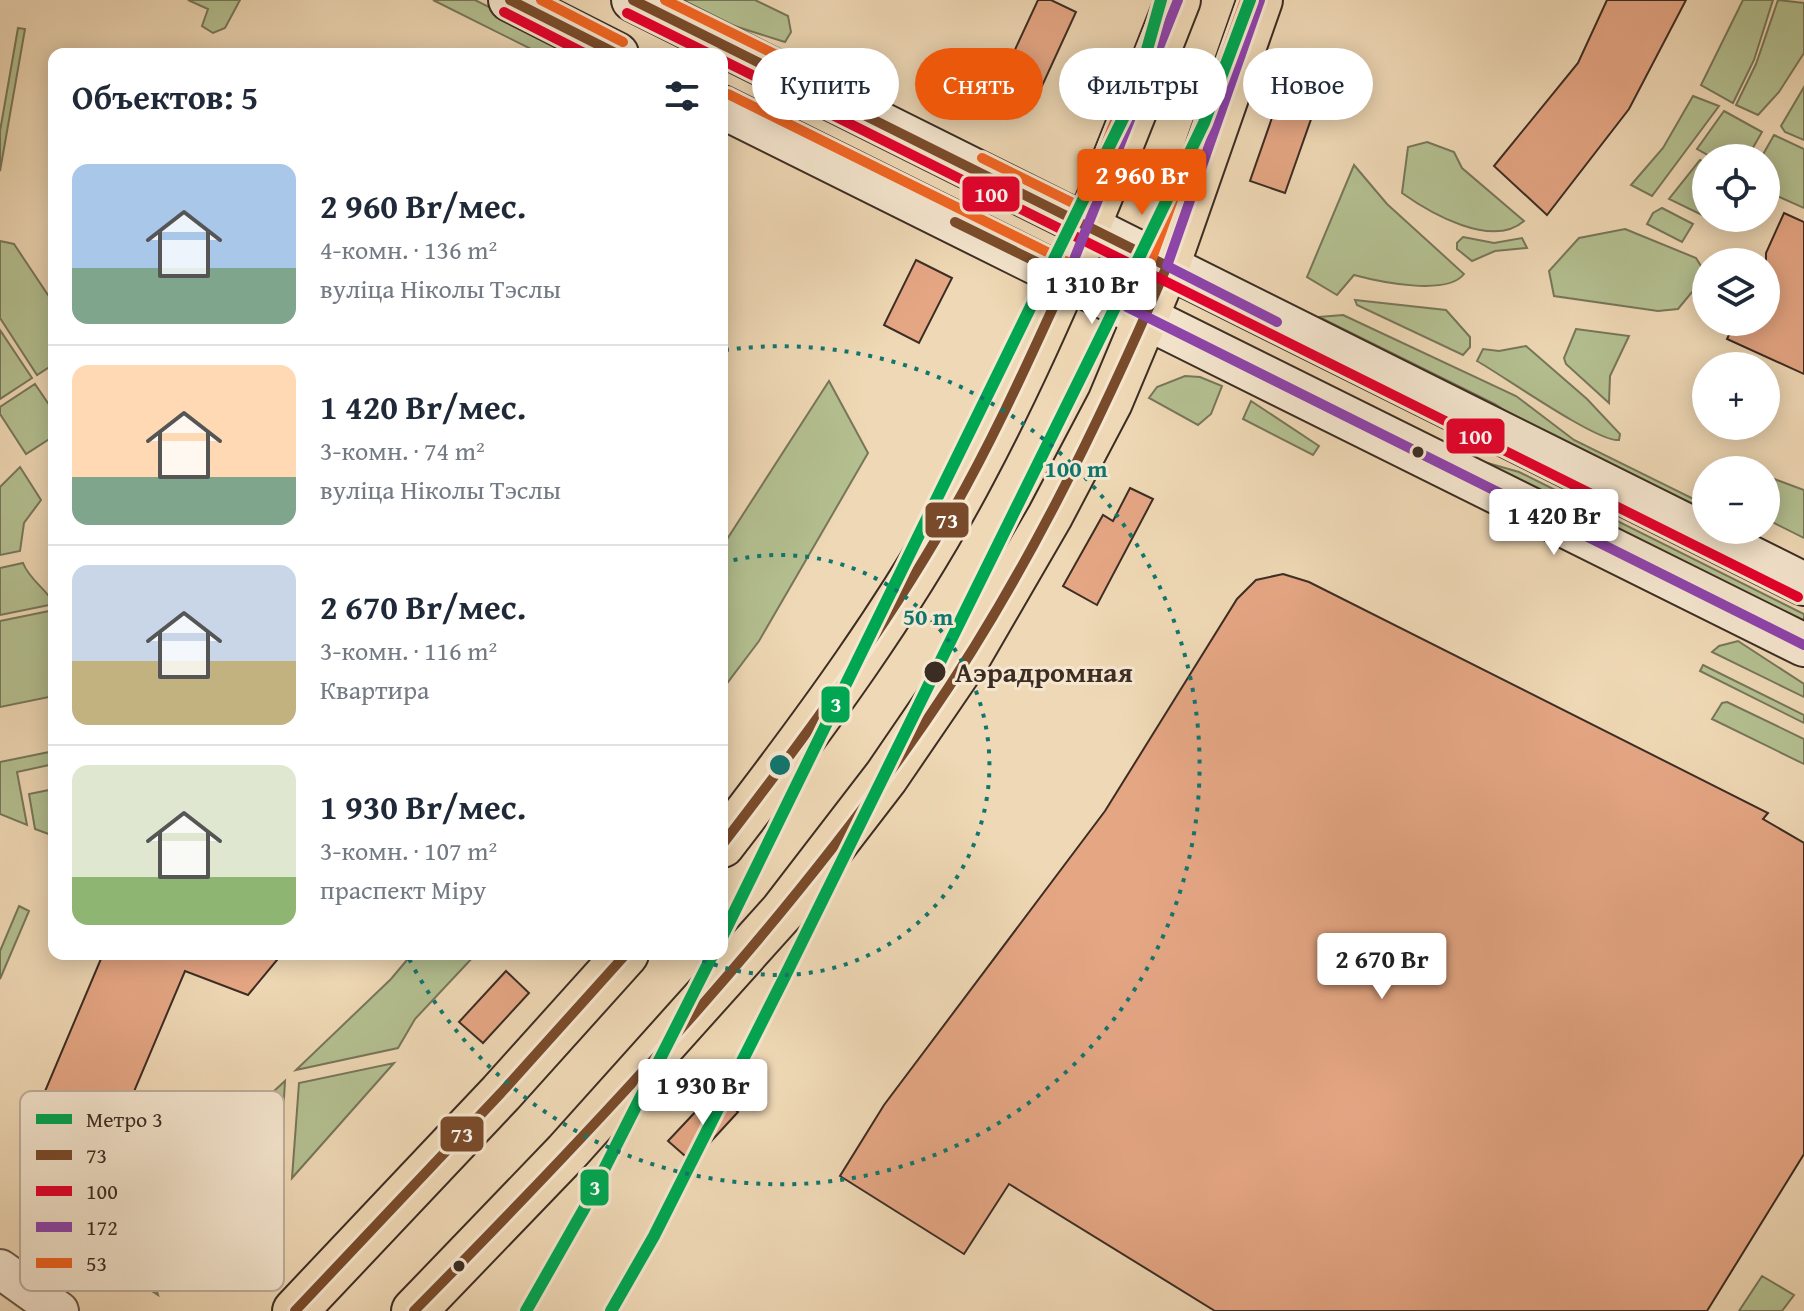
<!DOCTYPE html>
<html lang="ru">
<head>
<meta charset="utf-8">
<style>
  :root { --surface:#fff; --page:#f2f2f3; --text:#1f2937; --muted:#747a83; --line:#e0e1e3; --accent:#ea580c }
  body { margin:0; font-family:"Gentium Book Plus",serif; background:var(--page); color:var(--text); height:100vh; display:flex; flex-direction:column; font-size:30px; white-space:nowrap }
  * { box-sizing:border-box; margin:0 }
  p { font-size:26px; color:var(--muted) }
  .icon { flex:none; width:44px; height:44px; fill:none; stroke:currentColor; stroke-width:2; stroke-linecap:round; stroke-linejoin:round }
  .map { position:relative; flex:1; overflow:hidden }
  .sheet { position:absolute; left:48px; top:48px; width:680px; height:912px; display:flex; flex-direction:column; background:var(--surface); border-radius:16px; box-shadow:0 4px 20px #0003 }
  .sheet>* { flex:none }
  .banner { position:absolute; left:752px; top:48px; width:760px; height:72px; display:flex; gap:16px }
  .buttons { position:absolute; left:1692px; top:144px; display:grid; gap:16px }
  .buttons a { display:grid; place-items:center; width:88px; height:88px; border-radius:50%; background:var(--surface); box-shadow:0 4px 20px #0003; font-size:40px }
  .price { position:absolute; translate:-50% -68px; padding:0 18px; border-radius:8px; background:#fff; color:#222; font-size:26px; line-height:52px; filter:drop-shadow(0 2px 4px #0008) }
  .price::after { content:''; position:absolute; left:50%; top:48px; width:24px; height:18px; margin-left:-12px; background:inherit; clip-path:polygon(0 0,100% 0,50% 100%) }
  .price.current { background:var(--accent); color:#fff }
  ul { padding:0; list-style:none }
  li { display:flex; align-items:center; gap:24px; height:200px; padding:0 24px }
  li+li { border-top:2px solid var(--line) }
  li span { display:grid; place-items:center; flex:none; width:224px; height:160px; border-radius:16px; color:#555 }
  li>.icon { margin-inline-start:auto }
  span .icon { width:96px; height:96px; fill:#fffc; stroke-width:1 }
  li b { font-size:34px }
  h2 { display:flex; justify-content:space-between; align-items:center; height:96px; padding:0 24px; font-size:34px }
  .chip { padding:0 28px; border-radius:36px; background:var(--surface); box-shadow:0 4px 20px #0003; font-size:28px; line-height:72px }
  .chip.current { background:var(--accent); color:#fff }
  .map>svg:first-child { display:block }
  .green { fill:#b4c091; stroke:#78765a; stroke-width:2 }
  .building { fill:#e5a684; stroke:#3c2d24; stroke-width:2 }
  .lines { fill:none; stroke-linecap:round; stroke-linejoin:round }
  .tertiary-casing { stroke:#695848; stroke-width:42 }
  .secondary-casing { stroke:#3c2d24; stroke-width:46 }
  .primary-casing { stroke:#3c2d24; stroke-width:48 }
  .tertiary { stroke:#f5e6cf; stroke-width:38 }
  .secondary { stroke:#f5e6cf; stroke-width:42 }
  .primary { stroke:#efd8b5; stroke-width:44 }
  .bus-1-casing { stroke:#f5e6cf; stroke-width:16 }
  .bus-2-casing { stroke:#f5e6cf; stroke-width:16 }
  .bus-3-casing { stroke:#f5e6cf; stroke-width:16 }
  .bus-4-casing { stroke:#f5e6cf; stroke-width:16 }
  .bus-1 { stroke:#7a4b2a; stroke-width:10 }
  .bus-2 { stroke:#e4002b; stroke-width:10 }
  .bus-3 { stroke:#8e44ad; stroke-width:10 }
  .bus-4 { stroke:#f26522; stroke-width:10 }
  .metro-1-casing { stroke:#f5e6cf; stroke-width:18 }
  .metro-1 { stroke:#00a651; stroke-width:12 }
  .ring { fill:none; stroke:#0f766e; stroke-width:4; stroke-dasharray:4 8 }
  .bus-dot { fill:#3c2d24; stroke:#f5e6cf; stroke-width:3 }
  .labels { text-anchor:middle; stroke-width:6; stroke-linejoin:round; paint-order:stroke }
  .stop-label { font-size:28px; font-weight:bold; fill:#3c2d24; stroke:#f5e6cf; text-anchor:start }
  .key { fill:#f5e6cf; stroke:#beae9c; stroke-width:2 }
  .key-label { font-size:22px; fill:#3c2d24 }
  .centre { fill:#0f766e; stroke:#f5e6cf; stroke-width:4 }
  .ring-label { font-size:24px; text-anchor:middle; font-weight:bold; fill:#0f766e; stroke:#f5e6cf; stroke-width:6; stroke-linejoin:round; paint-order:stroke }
  .line-badge { stroke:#f5e6cf; stroke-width:3 }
  .badge-label { font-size:22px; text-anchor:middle; font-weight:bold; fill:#fff }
</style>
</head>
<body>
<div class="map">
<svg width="1804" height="1311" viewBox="0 0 1804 1311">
  <rect width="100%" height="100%" fill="#efd8b5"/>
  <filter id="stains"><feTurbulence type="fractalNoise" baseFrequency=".0025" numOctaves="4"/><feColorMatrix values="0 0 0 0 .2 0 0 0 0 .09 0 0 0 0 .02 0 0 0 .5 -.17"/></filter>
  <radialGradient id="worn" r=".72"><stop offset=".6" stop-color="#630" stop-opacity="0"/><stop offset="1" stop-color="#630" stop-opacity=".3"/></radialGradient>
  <path class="green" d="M188 0H240L225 28 213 33 202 26 208 9Z
    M433 0H475L583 54H541Z
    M670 0H755L788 16 791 32 785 42 703 16Z
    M1743 0H1773L1754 60 1733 103 1701 85Z
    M1778 0 1804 3V53L1779 92 1758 115 1736 105 1756 64Z
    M18 28 25 29 0 171V131Z
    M1804 87V140L1785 132 1781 126Z
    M1693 96 1719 106 1652 196 1631 185 1663 148Z
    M1724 111 1762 132 1747 158H1713L1697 149Z
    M1774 135 1804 149V208L1766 191V158H1761Z
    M1427 142 1454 152 1462 168 1524 221C1492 249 1430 213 1402 193L1408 147Z
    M1700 160 1706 163V217L1669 199Z
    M1354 165 1387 204 1464 274C1447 296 1380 282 1354 275L1337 295 1307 277Z
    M1662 208 1693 224 1682 242 1647 224 1653 213Z
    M1625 229 1696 258 1701 266 1702 280 1678 309 1658 311 1554 296 1549 271 1579 238Z
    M1463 237 1494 243 1522 238 1527 248 1495 251 1472 261 1457 249V243Z
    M0 241 14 244 54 304V364L37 375 0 318Z
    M1355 300 1446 310 1470 337V347L1463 355 1357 305Z
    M1343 315 1516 396 1574 440 1706 505V522L1565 451 1495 404 1319 317Z
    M1576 329 1629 336 1610 376 1609 403 1566 364 1564 358Z
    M0 330 32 378 0 399Z
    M1526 346 1587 399 1620 434 1619 440C1598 443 1502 375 1477 361L1483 349 1499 351Z
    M1185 376 1200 377 1222 386 1211 414 1198 425 1149 398 1157 387Z
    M829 381 868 453 759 641 722 690V547Z
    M35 384 54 412V436L26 454 0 414V407Z
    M1251 401 1319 446 1313 455 1243 419Z
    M1449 452 1519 472 1804 614V632Z
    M20 467 41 500 24 523 20 551 0 555V487Z
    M1766 476 1804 490V538L1766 519Z
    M23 563C30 581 47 589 54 604L0 615V568Z
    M54 610V696L0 707V621Z
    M1738 641 1804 684V697L1712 652 1719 646Z
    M1703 665 1804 715V723L1700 671Z
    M1727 702 1804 739V764L1712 719 1722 703Z
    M54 751V764L17 772 27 825 0 814V762Z
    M54 789V836L35 829 29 794Z
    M19 906 29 911 0 979V951Z
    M412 954H476L415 1019 398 1048 296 1070 391 979Z
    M394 1063 292 1178 299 1083Z
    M285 1081 278 1197 247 1231 154 1217 151 1204Z
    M141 1233 158 1295 92 1252Z
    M1762 1276 1794 1295 1782 1311H1739Z"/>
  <path class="building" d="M1038 0H1051L1076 12 1042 86 1006 69Z
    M1607 0H1686L1629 109 1547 215 1494 166 1578 63Z
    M1281 92 1316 105 1285 193 1250 181Z
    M1784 213 1804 222V374L1727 339 1735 322H1766V253Z
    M916 260 952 278 919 343 884 325Z
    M1130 488 1153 499 1097 605 1063 586 1103 515 1113 521Z
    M1283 574 1309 582 1768 813 1763 819 1804 843V1154L1707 1311H1215L1009 1184 964 1254 840 1176 884 1105 1105 811 1237 599 1256 580Z
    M103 954H282L248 995 185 971 119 1127 43 1096Z
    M506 971 529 993 483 1043 459 1022Z
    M715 1091 738 1112 692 1162 668 1141Z"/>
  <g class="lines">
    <defs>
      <path id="tertiary" d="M0 1269 59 1311"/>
      <path id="secondary" d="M510 0 617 54
        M633 0 1804 584
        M722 107 1804 645"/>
      <path id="primary" d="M722 845C813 727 903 606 973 473 1054 321 1115 160 1178 0
        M295 1311 501 1093 626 954
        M414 1311 566 1153 783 911 886 777 970 654 1050 516 1110 402 1167 266 1260 0"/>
    </defs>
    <use href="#tertiary" class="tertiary-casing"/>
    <use href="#secondary" class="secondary-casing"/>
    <use href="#primary" class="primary-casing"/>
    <use href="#tertiary" class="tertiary"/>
    <use href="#secondary" class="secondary"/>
    <use href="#primary" class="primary"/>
    <defs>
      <path id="bus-1" d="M510 0 617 54
        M722 845C802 741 881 635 946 522 992 443 1029 360 1067 277L955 222
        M295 1311 501 1093 626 954
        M414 1311C593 1130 782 930 926 721 1024 579 1099 424 1167 266L633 0"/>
      <path id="bus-2" d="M504 12 586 54
        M627 13 710 54
        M722 60 1798 597"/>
      <path id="bus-3" d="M1178 0 1067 277 1804 645
        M1260 0 1167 266 1277 322"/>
      <path id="bus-4" d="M541 0 623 42
        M665 0 839 86
        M728 94 1138 297 1245 0
        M982 158 1081 207 1163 0"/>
    </defs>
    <use href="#bus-1" class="bus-1-casing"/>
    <use href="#bus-2" class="bus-2-casing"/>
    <use href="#bus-3" class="bus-3-casing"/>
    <use href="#bus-4" class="bus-4-casing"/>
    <use href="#bus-1" class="bus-1"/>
    <use href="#bus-2" class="bus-2"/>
    <use href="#bus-3" class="bus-3"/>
    <use href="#bus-4" class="bus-4"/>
    <defs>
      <path id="metro-1" d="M722 937 1134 96 1161 0
        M526 1311 584 1209 713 954
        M611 1311 654 1236 784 978 1106 326 1204 123 1250 0"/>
    </defs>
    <use href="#metro-1" class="metro-1-casing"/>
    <use href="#metro-1" class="metro-1"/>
  </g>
  <g class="ring">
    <path d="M722 563A210 210 0 1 1 690 955"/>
    <path d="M725 350A419 419 0 1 1 407 955"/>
  </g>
  <g class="bus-dot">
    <circle cx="1418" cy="452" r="7"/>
    <circle cx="935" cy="672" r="12"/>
    <circle cx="459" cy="1266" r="7"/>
  </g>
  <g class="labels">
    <g class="stop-label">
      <text x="955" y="682">Аэрадромная</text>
    </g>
  </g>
  <rect x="20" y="1091" width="264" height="200" rx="12" class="key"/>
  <rect x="36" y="1114" width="36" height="10" fill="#00a651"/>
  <rect x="36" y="1150" width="36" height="10" fill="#7a4b2a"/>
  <rect x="36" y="1186" width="36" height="10" fill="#e4002b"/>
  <rect x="36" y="1222" width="36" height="10" fill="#8e44ad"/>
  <rect x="36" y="1258" width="36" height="10" fill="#f26522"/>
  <g class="key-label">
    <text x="86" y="1127">Метро 3</text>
    <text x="86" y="1163">73</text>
    <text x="86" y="1199">100</text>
    <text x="86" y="1235">172</text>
    <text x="86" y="1271">53</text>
  </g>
  <circle cx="780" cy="765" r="12" class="centre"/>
  <g class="ring-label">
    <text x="1076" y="477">100 m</text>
    <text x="928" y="625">50 m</text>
  </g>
  <g class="line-badge">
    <rect x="961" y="175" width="60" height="38" rx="8" fill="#e4002b"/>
    <rect x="1445" y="417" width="61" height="38" rx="8" fill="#e4002b"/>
    <rect x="924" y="501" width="46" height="38" rx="8" fill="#7a4b2a"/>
    <rect x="820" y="685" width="31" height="39" rx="8" fill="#00a651"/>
    <rect x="439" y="1115" width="46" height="38" rx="8" fill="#7a4b2a"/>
    <rect x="579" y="1168" width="31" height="39" rx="8" fill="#00a651"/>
  </g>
  <g class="badge-label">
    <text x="991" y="202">100</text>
    <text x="1475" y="444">100</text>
    <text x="947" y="528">73</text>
    <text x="836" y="712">3</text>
    <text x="462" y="1142">73</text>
    <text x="595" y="1195">3</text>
  </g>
  <rect width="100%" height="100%" filter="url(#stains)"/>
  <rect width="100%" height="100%" fill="url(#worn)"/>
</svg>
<div class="buttons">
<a><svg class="icon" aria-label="locate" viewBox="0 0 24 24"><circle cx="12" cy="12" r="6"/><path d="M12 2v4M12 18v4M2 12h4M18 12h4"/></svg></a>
<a><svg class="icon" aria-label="layers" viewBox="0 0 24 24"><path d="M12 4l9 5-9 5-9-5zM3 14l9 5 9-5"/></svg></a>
<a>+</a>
<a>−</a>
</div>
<b class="price current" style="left:1142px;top:217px">2 960 Br</b>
<b class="price" style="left:1092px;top:326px">1 310 Br</b>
<b class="price" style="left:1554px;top:557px">1 420 Br</b>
<b class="price" style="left:1382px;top:1001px">2 670 Br</b>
<b class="price" style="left:703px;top:1127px">1 930 Br</b>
<div class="banner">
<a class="chip">Купить</a>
<a class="chip current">Снять</a>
<a class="chip">Фильтры</a>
<a class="chip">Новое</a>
</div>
<section class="sheet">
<h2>Объектов: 5<svg class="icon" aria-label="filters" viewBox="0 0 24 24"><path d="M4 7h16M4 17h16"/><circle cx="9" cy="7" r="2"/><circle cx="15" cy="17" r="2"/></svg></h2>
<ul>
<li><span style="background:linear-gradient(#a9c7e8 65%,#7fa58c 0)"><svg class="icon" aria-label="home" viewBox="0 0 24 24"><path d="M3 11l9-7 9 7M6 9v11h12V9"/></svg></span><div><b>2 960 Br/мес.</b><p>4-комн. · 136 m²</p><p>вуліца Ніколы Тэслы</p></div></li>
<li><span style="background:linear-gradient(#ffd9b3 70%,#7fa58c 0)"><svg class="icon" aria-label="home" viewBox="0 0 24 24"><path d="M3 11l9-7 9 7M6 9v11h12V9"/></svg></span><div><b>1 420 Br/мес.</b><p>3-комн. · 74 m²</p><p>вуліца Ніколы Тэслы</p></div></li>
<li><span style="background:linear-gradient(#c9d6e8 60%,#c2b280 0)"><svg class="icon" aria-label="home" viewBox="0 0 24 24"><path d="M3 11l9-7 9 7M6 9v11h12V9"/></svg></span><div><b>2 670 Br/мес.</b><p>3-комн. · 116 m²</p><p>Квартира</p></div></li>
<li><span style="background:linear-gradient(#dfe7d0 70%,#8fb573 0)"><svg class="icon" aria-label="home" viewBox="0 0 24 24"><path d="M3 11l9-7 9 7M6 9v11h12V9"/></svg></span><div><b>1 930 Br/мес.</b><p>3-комн. · 107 m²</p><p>праспект Міру</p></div></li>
</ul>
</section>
</div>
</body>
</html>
